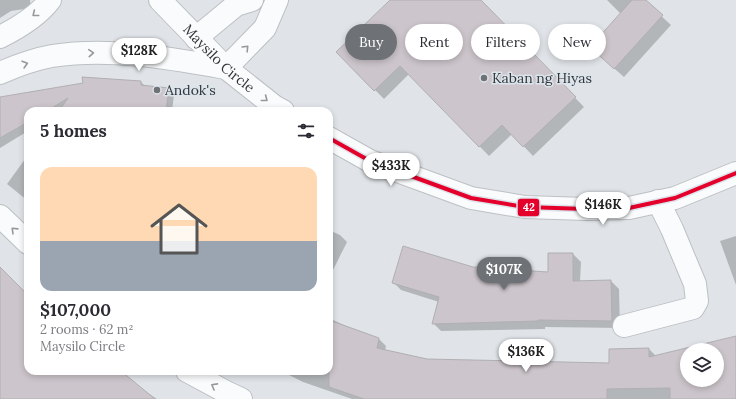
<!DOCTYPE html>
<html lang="en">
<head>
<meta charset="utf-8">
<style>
  :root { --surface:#fff; --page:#f7f7f7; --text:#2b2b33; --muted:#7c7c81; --line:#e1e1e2; --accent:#6e7276 }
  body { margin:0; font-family:Lora,serif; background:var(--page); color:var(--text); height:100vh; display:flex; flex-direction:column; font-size:15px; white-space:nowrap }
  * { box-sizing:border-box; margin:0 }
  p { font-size:13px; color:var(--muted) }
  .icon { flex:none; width:22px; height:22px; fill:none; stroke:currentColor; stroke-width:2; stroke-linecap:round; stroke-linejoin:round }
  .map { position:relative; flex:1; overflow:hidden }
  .side { position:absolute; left:24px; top:107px; width:309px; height:268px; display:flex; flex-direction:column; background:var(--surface); border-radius:12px; box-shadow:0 2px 6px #0003 }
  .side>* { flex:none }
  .banner { position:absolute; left:345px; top:24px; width:331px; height:36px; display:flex; gap:8px }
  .controls { position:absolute; left:680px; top:343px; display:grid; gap:8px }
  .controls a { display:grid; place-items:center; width:44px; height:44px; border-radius:50%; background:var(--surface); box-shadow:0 2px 6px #0003; font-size:20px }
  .price { position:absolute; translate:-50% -34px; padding:0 9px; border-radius:14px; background:#fff; color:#222; font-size:13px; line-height:26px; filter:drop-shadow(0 1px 2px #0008) }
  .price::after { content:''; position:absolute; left:50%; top:24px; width:12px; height:9px; margin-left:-6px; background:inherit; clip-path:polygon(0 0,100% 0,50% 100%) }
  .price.selected { background:var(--accent); color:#fff }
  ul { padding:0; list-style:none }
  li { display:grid; align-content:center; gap:8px; height:212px; padding:0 16px }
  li+li { border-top:1px solid var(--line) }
  li span { display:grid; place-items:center; height:124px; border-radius:12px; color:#555 }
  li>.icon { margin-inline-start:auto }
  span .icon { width:72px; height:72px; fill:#fffc; stroke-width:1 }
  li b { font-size:17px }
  h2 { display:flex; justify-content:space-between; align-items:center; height:48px; padding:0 16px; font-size:17px }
  .chip { padding:0 14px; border-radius:18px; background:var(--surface); box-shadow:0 2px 6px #0003; font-size:14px; line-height:36px }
  .chip.selected { background:var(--accent); color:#fff }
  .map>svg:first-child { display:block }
  .shadow { fill:#0003; fill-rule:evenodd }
  .building { fill:#ccc5cb; stroke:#b0afb2; fill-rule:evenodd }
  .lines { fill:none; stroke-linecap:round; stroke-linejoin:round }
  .minor-casing { stroke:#bdc0c3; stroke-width:24 }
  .major-casing { stroke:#bdc0c3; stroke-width:24 }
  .minor { stroke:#fafbfc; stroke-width:22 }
  .major { stroke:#fafbfc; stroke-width:22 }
  .bus-1-casing { stroke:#dce4ec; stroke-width:7 }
  .bus-1 { stroke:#e4002b; stroke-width:4 }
  .oneway { stroke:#96989a }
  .poi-dot { fill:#6e7276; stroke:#dce4ec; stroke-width:1.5 }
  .labels { text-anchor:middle; stroke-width:3; stroke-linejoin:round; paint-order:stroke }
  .street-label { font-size:14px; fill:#313538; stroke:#dce4ec }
  .poi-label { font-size:14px; fill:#313538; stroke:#dce4ec; text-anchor:start }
  .line-badge { stroke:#dce4ec; stroke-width:1.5 }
  .badge-label { font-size:11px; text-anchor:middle; font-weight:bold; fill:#fff }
</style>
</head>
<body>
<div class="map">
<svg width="736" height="399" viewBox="0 0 736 399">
  <rect width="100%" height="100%" fill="#e0e4e8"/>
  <path class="shadow" d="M0 0H30L31 8 11 11 0 18Z
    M391 0H480L584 107 533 156 512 134 489 156 409 74 384 99 337 52Z
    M607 0H644L671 25 624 77 600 56 621 14Z
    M141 82 145 86 168 89 174 95 172 111H28V131L0 148V98Z
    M28 155V201L7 184Z
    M329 230 340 235 347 242 329 278Z
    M736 236V285L720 241Z
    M573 254 581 262 580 282 611 281 619 289 620 328 545 327V329L441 331 433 323 439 302 401 290 393 282 473 268 549 273Z
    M0 284 27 295 28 294V371H119L137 386 157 399H0Z
    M329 318 348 327 378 338 386 346 385 351 427 360 610 364 649 349 656 356 736 337V399H352L303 382 281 371H329ZM687 350H717V380H687Z"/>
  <path class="building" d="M390 0H481L576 97 523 147 502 125 479 147 400 66 374 91 336 52Z
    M632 0H646L663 15 614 69 590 47Z
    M82 77 141 81V85L169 88 166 111 140 108V111H59L68 98 47 111H28V122L0 138V97L83 83Z
    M403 246 473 267 548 272V253H573V281L611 280 612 321 538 320V321L432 324 439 297 392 283Z
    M0 267 28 295V371H121L155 399H0Z
    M329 320 379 338 377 348 427 359 609 363V349L649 348V357L736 336V399H670V388L607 389V399H364L329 387ZM687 350H717V380H687Z"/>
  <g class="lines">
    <defs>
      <path id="minor" d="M196 38 236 5 252 0
        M226 68 265 28 277 0
        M0 216 28 243
        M624 326 693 308 697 301 695 284 672 229 658 201
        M187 371 226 392 241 399"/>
      <g id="major">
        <path id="s1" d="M160 0 226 68 274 106 283 111"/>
        <path d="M0 37C18 28 38 16 50 0"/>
        <path d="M0 73C16 66 35 59 52 56 110 47 169 58 226 68"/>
        <path d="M329 138 370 161 471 198 525 207 586 209 629 208 675 198 736 173"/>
      </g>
    </defs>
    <use href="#minor" class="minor-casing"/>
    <use href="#major" class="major-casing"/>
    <use href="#minor" class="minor"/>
    <use href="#major" class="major"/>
    <defs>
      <path id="bus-1" d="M329 138 370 161 471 198 525 207 586 209 629 208 675 198 736 173"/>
    </defs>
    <use href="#bus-1" class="bus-1-casing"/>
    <use href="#bus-1" class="bus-1"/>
  </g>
  <defs><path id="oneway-chevron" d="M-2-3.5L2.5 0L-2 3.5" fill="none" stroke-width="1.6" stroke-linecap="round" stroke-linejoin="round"/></defs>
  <g class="oneway">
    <use href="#oneway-chevron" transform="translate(35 14) rotate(141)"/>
    <use href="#oneway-chevron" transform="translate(246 48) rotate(-46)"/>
    <use href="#oneway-chevron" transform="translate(91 53) rotate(-4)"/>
    <use href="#oneway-chevron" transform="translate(25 64) rotate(-16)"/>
    <use href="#oneway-chevron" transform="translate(265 99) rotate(38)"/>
    <use href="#oneway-chevron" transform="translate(14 230) rotate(-136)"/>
    <use href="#oneway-chevron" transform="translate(214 386) rotate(-151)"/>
  </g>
  <g class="poi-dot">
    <circle cx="484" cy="78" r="4"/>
    <circle cx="157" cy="90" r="4"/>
  </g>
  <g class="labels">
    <g class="street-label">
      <text dy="5" stroke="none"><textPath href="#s1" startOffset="83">Maysilo Circle</textPath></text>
    </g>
    <g class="poi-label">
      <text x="492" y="83">Kaban ng Hiyas</text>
      <text x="165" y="95">Andok's</text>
    </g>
  </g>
  <rect class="line-badge" x="517" y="198" width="23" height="19" rx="4" fill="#e4002b"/>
  <g class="badge-label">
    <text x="529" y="211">42</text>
  </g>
</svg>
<div class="controls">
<a><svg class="icon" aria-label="layers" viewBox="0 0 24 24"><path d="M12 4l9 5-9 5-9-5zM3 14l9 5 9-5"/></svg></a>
</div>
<b class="price" style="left:139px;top:72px">$128K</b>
<b class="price" style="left:391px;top:187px">$433K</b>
<b class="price" style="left:603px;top:226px">$146K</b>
<b class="price selected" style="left:504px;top:291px">$107K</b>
<b class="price" style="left:526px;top:373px">$136K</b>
<div class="banner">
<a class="chip selected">Buy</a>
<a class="chip">Rent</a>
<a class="chip">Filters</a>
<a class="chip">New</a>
</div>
<section class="side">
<h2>5 homes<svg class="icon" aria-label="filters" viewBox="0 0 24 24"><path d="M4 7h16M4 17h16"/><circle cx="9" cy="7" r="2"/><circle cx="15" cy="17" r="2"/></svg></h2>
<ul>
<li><span style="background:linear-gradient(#ffd9b3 60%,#9aa5b1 0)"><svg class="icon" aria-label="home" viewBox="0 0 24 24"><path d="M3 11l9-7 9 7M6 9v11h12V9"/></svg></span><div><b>$107,000</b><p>2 rooms · 62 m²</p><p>Maysilo Circle</p></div></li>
</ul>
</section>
</div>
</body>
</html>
